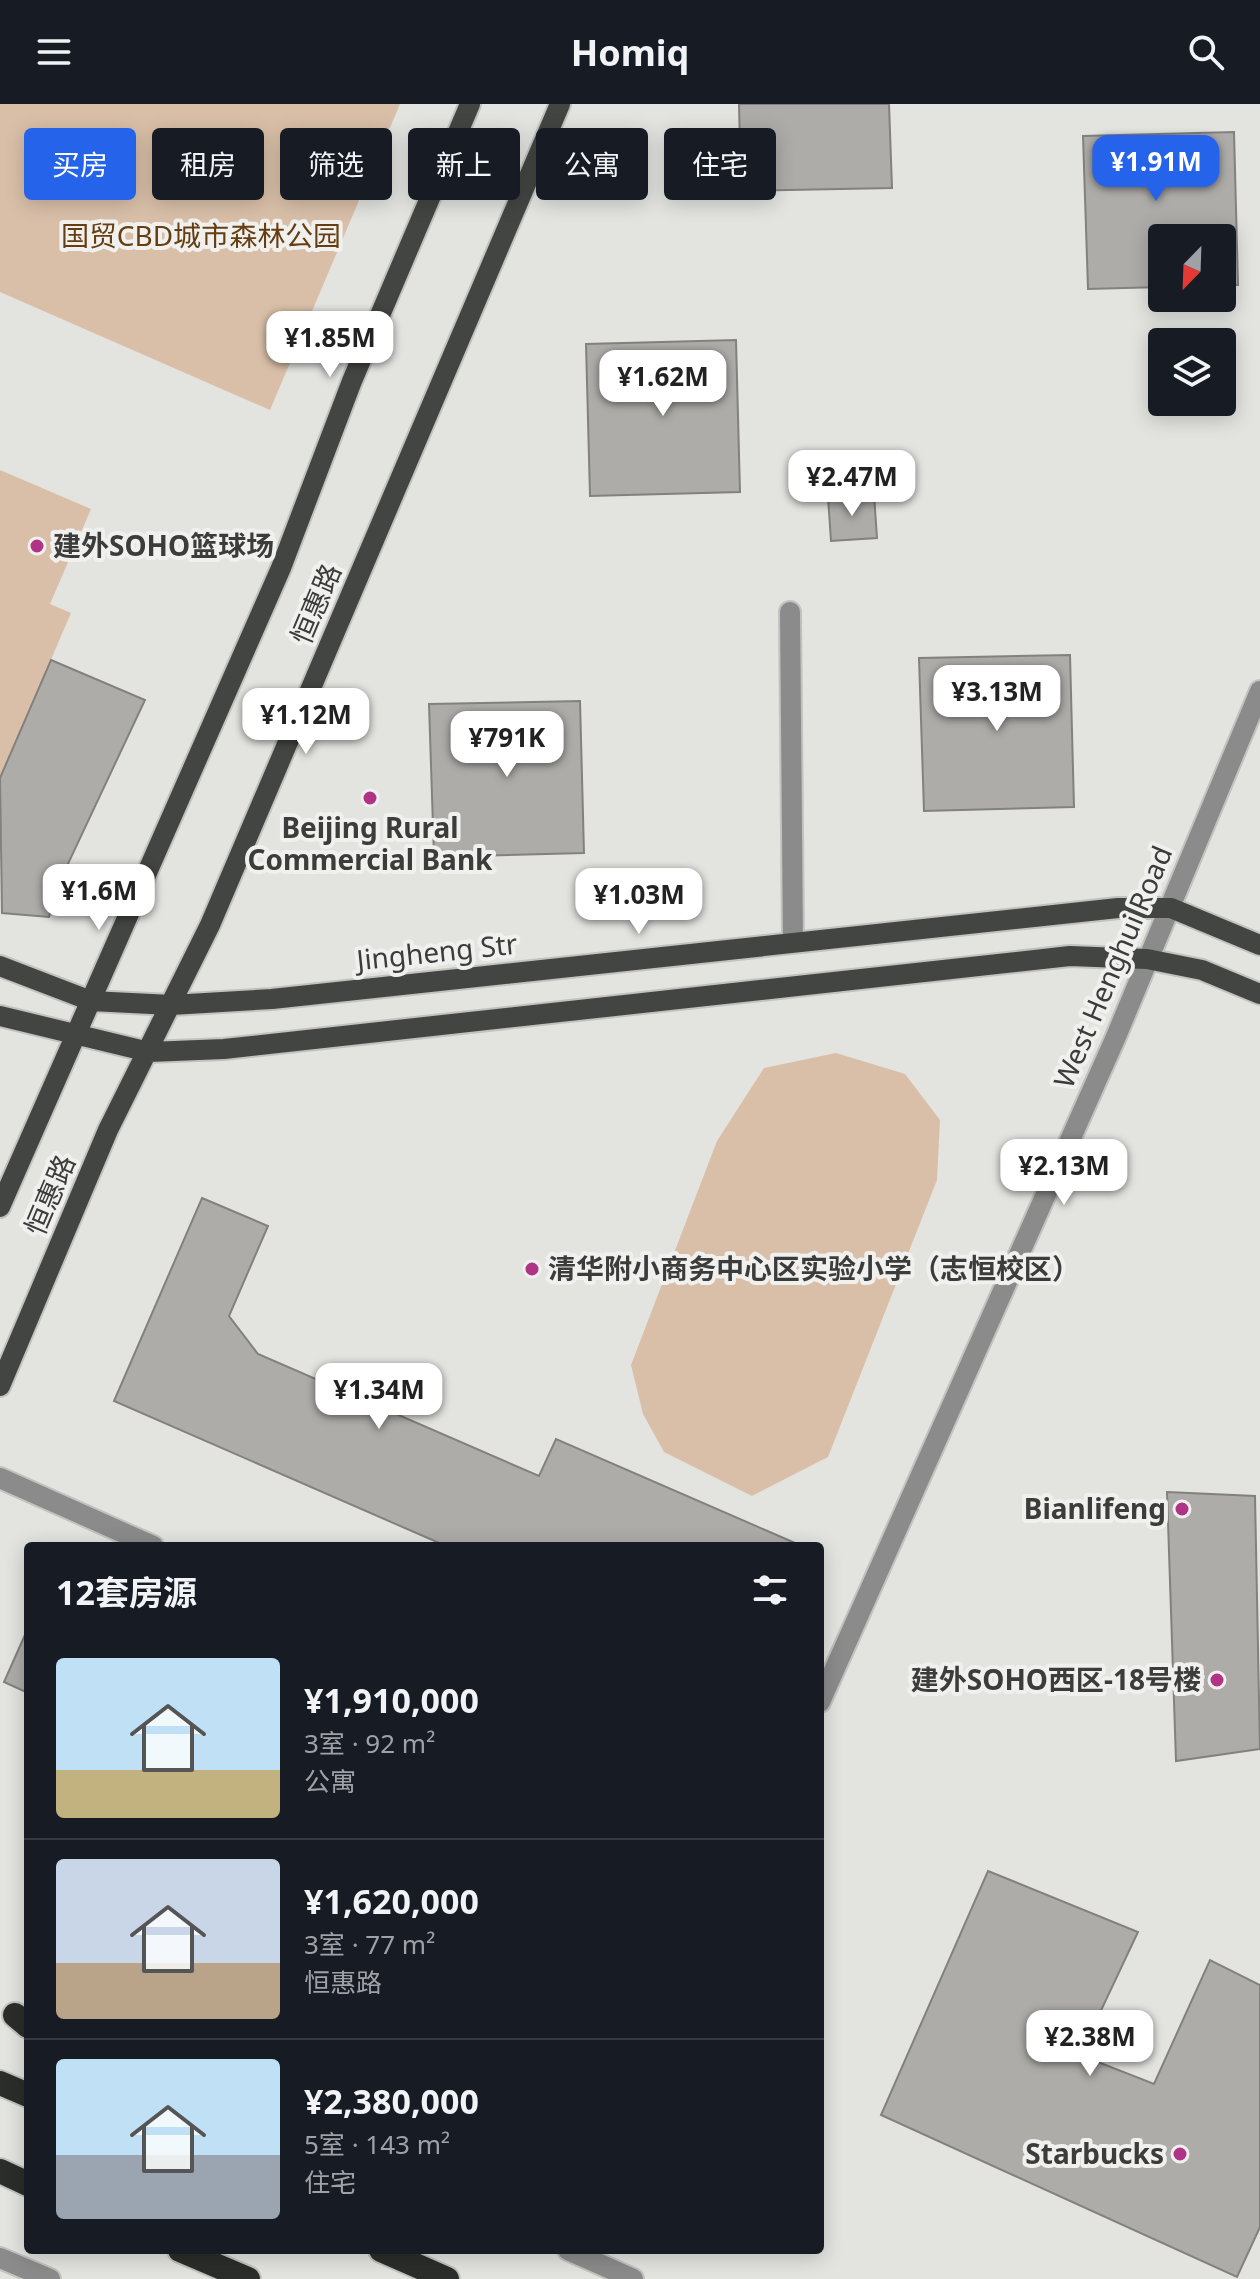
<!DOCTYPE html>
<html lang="zh">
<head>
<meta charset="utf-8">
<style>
  :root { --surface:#171b24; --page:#242831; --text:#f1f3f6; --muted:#9ea1a6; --line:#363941; --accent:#2563eb }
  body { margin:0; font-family:"Noto Sans","Noto Sans SC",sans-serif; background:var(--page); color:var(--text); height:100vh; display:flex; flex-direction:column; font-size:30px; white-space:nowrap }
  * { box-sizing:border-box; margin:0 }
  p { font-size:26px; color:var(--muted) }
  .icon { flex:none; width:44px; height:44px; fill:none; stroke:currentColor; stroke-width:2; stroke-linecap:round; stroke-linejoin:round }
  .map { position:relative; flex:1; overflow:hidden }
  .panel { position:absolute; left:24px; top:1438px; width:800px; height:712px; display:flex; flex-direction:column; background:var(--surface); border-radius:8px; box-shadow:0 4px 20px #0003 }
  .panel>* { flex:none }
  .hud { position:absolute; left:24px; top:24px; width:800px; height:72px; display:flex; gap:16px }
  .needle { width:52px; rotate:203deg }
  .controls { position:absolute; left:1148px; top:120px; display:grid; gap:16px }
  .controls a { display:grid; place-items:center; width:88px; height:88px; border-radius:8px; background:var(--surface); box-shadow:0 4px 20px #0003; font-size:40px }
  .price { position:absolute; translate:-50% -68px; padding:0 18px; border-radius:16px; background:#fff; color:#222; font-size:26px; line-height:52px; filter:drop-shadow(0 2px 4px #0008) }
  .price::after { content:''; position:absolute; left:50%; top:48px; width:24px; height:18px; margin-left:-12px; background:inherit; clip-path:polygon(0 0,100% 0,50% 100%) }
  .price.current { background:var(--accent); color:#fff }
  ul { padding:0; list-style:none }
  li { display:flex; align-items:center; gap:24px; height:200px; padding:0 32px }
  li+li { border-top:2px solid var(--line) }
  li span { display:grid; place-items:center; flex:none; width:224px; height:160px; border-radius:8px; color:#555 }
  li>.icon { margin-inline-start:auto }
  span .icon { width:96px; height:96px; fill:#fffc; stroke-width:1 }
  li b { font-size:34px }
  h2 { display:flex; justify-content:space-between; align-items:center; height:96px; padding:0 32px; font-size:34px }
  .tag { padding:0 28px; border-radius:8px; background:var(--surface); box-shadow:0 4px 20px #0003; font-size:28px; line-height:72px }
  .tag.current { background:var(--accent); color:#fff }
  header { display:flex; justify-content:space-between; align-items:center; height:104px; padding:0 32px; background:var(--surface); font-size:36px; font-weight:700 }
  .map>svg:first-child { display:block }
  .green { fill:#d9bfa8 }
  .building { fill:#adaca9; stroke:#83817e; stroke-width:2 }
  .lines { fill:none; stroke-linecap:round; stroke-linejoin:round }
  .minor-casing { stroke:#c2c2bf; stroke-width:24 }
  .major-casing { stroke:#c2c2bf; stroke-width:24 }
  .highway-casing { stroke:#c2c2bf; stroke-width:28 }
  .minor { stroke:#8a8b8a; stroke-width:20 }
  .major { stroke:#434543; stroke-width:20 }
  .highway { stroke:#2b2d2a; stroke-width:24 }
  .poi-dot { fill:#b03485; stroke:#f0f1ee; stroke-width:3 }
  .labels { text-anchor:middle; stroke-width:8; stroke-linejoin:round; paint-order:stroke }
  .park-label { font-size:28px; fill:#673e12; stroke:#f0f1ee }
  .poi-label { font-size:28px; font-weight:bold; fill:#3c3c3b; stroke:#f0f1ee; text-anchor:end }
  .street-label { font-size:28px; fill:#3c3c3b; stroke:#f0f1ee }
</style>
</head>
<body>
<header><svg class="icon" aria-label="menu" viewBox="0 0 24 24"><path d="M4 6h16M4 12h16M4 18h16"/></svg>Homiq<svg class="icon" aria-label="search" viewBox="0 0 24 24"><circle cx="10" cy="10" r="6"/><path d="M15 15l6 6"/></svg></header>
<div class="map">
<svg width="1260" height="2175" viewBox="0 0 1260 2175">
  <rect width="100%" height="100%" fill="#e3e4e0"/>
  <path class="green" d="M0 0H400L270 306 0 188Z
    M0 366 91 405 50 500 71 509 0 674Z
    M836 949 905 970 940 1016 937 1076 828 1353 752 1392 664 1348 643 1310 631 1261 717 1037 764 964Z"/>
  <path class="building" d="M739 0H889L892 84 741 87Z
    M1234 28 1238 181H1222V134H1162V183L1088 185 1083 32Z
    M736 236 740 388 590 392 586 240Z
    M874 390 877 434 831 437 828 393Z
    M1070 551 1074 703 924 707 919 554Z
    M51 556 145 596 58 781 49 813 2 809 0 674Z
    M580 597 584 749 434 753 429 600Z
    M202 1094 268 1122 229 1212 258 1250 539 1372 556 1335 802 1442H446L114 1297Z
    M1167 1388 1255 1392 1260 1645 1176 1657Z
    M28 1524V1589L4 1578Z
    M988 1767 1138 1828 1080 1951 1154 1980 1210 1856 1260 1881V2123L1237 2173 881 2011Z"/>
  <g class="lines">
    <defs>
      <path id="minor" d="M790 508 793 837
        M0 1374 153 1442
        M820 1598 1115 935 1260 587
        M568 2146 633 2175
        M0 2154 50 2175"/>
      <path id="major" d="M0 862 91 897 171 901 272 895 1118 804H1171L1260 841
        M0 912 149 948 224 945 1070 852 1147 855 1202 866 1260 890
        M0 1103 281 464 352 277 470 0
        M0 1282 108 1026 210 821 560 0"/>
      <path id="highway" d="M15 1911 28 1922
        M0 1979 28 1991
        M0 2067 28 2080
        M180 2146 248 2175
        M381 2146 447 2175"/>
    </defs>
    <use href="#minor" class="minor-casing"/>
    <use href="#major" class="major-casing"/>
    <use href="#highway" class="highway-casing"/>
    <use href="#minor" class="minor"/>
    <use href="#major" class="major"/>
    <use href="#highway" class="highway"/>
  </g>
  <g class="poi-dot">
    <circle cx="37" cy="442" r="8"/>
    <circle cx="370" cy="694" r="8"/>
    <circle cx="532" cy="1165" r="8"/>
    <circle cx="1182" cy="1405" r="8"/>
    <circle cx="1217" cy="1576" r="8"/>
    <circle cx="1180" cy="2050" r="8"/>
  </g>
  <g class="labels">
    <g class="park-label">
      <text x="201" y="142">国贸CBD城市森林公园</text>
    </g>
    <g class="poi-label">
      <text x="53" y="452" text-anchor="start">建外SOHO篮球场</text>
      <text x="370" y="734" text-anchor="middle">Beijing Rural<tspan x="370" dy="32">Commercial Bank</tspan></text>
      <text x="548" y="1175" text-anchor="start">清华附小商务中心区实验小学（志恒校区）</text>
      <text x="1166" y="1415">Bianlifeng</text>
      <text x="1201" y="1586">建外SOHO西区-18号楼</text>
      <text x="1164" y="2060">Starbucks</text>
    </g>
    <g class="street-label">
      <text transform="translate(316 500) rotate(-67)" y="10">恒惠路</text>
      <text transform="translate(437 848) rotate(-6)" y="10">Jingheng Str</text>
      <text transform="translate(1113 863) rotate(-67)" y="10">West Henghui Road</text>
      <text transform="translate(50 1091) rotate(-67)" y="10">恒惠路</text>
    </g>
  </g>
</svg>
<div class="controls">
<a><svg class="needle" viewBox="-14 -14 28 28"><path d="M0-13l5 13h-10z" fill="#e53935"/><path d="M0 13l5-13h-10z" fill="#9ea1a6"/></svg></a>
<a><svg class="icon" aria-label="layers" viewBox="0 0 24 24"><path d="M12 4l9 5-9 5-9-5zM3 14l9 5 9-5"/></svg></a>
</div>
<b class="price current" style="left:1156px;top:99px">¥1.91M</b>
<b class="price" style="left:330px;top:275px">¥1.85M</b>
<b class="price" style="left:663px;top:314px">¥1.62M</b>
<b class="price" style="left:852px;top:414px">¥2.47M</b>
<b class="price" style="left:997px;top:629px">¥3.13M</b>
<b class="price" style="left:306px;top:652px">¥1.12M</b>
<b class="price" style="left:507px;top:675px">¥791K</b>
<b class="price" style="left:99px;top:828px">¥1.6M</b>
<b class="price" style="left:639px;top:832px">¥1.03M</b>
<b class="price" style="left:1064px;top:1103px">¥2.13M</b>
<b class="price" style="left:379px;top:1327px">¥1.34M</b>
<b class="price" style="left:1090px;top:1974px">¥2.38M</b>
<div class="hud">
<a class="tag current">买房</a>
<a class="tag">租房</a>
<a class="tag">筛选</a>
<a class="tag">新上</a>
<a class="tag">公寓</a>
<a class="tag">住宅</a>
</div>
<section class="panel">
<h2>12套房源<svg class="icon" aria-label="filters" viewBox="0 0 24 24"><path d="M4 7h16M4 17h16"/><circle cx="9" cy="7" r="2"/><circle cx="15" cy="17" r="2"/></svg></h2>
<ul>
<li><span style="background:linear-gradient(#bfe0f5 70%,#c2b280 0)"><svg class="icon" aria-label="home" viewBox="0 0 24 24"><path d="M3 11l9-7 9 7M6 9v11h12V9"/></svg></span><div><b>¥1,910,000</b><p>3室 · 92 m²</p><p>公寓</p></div></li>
<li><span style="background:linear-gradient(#c9d6e8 65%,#b9a48a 0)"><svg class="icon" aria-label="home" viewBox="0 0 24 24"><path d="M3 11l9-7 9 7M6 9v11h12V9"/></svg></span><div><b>¥1,620,000</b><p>3室 · 77 m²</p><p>恒惠路</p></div></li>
<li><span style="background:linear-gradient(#bfe0f5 60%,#9aa5b1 0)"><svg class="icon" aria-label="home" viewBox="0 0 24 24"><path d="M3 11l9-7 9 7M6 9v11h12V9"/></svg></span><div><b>¥2,380,000</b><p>5室 · 143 m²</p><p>住宅</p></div></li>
</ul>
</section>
</div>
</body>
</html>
